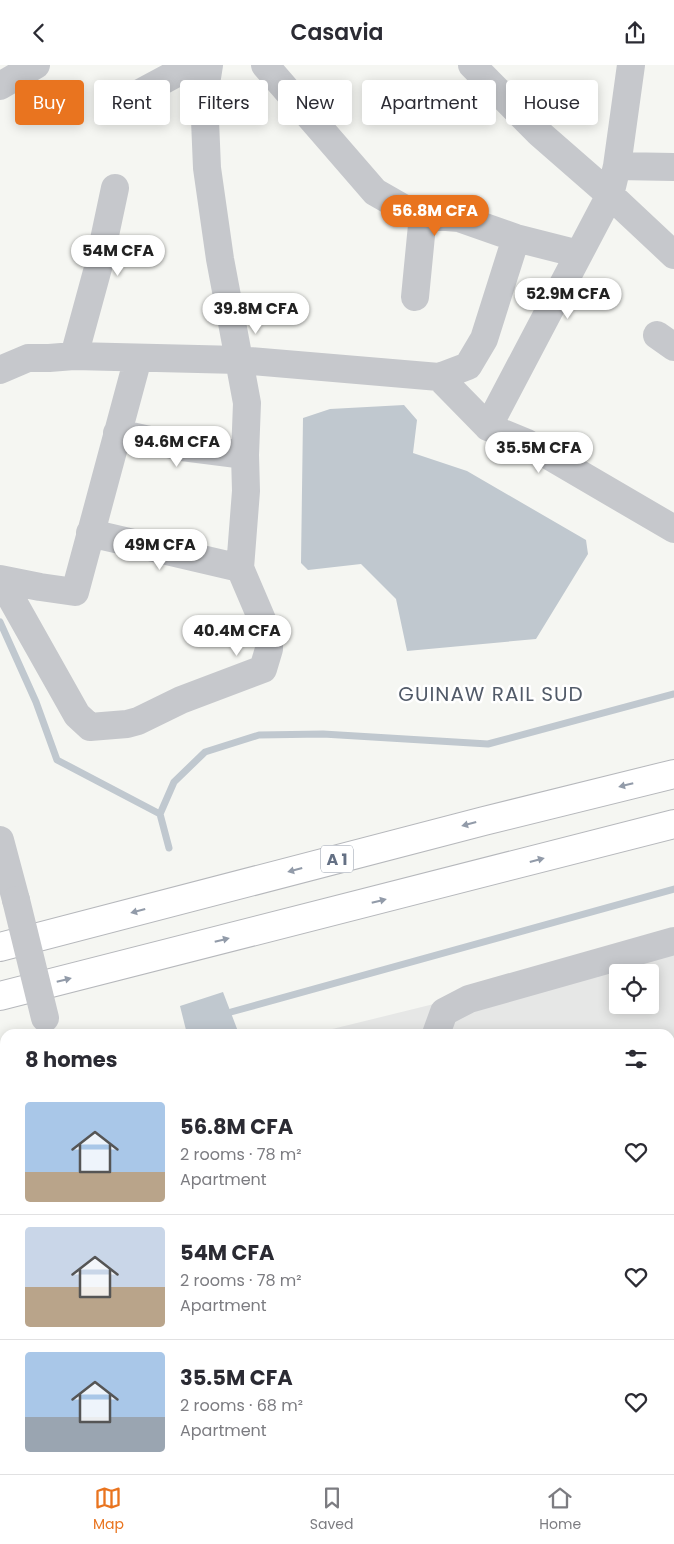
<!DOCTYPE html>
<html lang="en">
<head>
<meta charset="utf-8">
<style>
  :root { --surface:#fff; --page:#f2f2f3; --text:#2b2b33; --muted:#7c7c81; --line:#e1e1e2; --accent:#e9741f }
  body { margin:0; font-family:Poppins,sans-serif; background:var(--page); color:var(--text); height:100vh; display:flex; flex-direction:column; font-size:19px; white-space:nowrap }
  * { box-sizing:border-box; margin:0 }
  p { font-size:16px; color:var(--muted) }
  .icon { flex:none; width:28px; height:28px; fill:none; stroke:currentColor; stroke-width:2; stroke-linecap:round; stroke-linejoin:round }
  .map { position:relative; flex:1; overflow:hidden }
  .panel { position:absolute; left:0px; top:964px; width:675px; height:446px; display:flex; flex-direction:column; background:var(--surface); border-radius:15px 15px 0 0; box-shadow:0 2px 12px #0003 }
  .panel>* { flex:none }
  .top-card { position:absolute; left:15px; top:15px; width:645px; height:45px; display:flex; gap:10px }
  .fabs { position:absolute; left:609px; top:899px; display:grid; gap:10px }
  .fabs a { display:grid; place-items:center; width:50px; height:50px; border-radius:5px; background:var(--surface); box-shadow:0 2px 12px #0003; font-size:25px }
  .price { position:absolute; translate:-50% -42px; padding:0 11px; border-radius:18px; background:#fff; color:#222; font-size:16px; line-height:32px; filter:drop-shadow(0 1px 2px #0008) }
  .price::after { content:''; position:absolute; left:50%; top:30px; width:15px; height:11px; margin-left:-8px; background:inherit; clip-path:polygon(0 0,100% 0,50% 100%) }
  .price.selected { background:var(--accent); color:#fff }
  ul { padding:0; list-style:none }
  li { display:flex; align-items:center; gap:15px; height:125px; padding:0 25px }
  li+li { border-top:1px solid var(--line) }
  li span { display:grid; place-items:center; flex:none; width:140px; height:100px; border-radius:5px; color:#555 }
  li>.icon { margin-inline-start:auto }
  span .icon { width:60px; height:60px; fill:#fffc; stroke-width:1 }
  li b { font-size:21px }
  h2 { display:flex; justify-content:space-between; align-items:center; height:60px; padding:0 25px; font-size:21px }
  .chip { padding:0 18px; border-radius:5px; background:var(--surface); box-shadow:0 2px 12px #0003; font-size:18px; line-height:45px }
  .chip.selected { background:var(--accent); color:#fff }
  header { display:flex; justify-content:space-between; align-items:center; height:65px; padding:0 25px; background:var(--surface); font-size:22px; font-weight:600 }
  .dock { display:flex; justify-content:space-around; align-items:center; height:70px; border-top:1px solid var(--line); background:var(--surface); font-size:14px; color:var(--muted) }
  .dock a { display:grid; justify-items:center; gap:2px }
  .dock .selected { color:var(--accent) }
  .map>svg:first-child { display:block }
  .built { fill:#e6e7e6; fill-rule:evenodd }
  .water { fill:#c0c8cf }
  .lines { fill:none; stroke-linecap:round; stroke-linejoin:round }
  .stream { stroke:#c0c8cf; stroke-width:7 }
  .highway-casing { stroke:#b6b8bc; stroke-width:30 }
  .minor { stroke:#c6c8cc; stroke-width:28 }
  .highway { stroke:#fff; stroke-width:28 }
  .minor-bridge { stroke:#c6c8cc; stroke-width:28 }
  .oneway { fill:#929ba9 }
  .labels { text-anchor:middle; stroke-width:5; stroke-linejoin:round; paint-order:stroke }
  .shield { fill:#fff; stroke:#929ba9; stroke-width:1 }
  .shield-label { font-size:16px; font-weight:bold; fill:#647084 }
  .quarter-label { font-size:20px; letter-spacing:1px; fill:#525b69; stroke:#fff }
</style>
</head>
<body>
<header><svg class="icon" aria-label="back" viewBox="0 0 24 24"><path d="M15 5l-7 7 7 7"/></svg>Casavia<svg class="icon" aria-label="share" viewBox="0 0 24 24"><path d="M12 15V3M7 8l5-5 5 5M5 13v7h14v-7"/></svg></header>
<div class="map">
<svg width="674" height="1409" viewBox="0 0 674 1409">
  <rect width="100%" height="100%" fill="#f5f6f2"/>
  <path class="built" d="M674 880V985L670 997V969H312ZM618 908H650V940H618Z
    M193 1405H544L541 1409H184Z"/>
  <path class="water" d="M404 340 417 355 413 388 467 406 586 475 588 489 536 574 407 586 396 534 361 499 308 505 301 498 303 353 330 344Z
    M223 927 239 969H187L180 941Z
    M670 1272H674V1409H554L558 1405H670Z
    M111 1405H193L184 1409H110Z"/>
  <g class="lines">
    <path class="stream" d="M0 557 36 637 57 695 160 749
      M169 783 160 749 174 717 205 687 259 670 323 669 488 679 674 629
      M231 947 674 824"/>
    <defs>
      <path id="highway" d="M0 882 484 756 674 709
        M0 931 674 759"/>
    </defs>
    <use href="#highway" class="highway-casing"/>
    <path class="minor" d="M265 0 375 127 403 143 423 150 459 153 516 173 579 189
      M472 0 539 68 610 130 674 190
      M0 21 36 0
      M108 45 192 0
      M617 101 674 102
      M415 232 423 150
      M657 270 674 282
      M74 291 98 203 115 123
      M0 305 28 293H49L74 291 239 295 220 194 207 103 204 31 209 0
      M439 312 488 362 527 378 674 464
      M488 362 610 130 617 101 631 0
      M117 368 182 382 245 390
      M90 468 240 503
      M0 514 40 522 75 527 138 293
      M1 515 77 650 90 662 127 659 138 656 181 635 263 604 269 584V571L240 503 246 426 245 390 247 338 239 295 439 312 468 301 484 274 516 173
      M0 775 16 835
      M436 969 444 947 469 934 674 876
      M670 1057 674 1047
      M670 1169H674
      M31 1409 32 1405
      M225 1409 231 1405
      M257 1409 263 1405"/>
    <use href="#highway" class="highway"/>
    <path class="minor-bridge" d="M16 835 45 953"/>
  </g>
  <defs><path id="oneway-solid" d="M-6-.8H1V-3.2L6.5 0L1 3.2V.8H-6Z" transform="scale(1.25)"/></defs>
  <g class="oneway">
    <use href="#oneway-solid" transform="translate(626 720) rotate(166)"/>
    <use href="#oneway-solid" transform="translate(469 759) rotate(165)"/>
    <use href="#oneway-solid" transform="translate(537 795) rotate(-15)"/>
    <use href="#oneway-solid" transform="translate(295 805) rotate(165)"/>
    <use href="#oneway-solid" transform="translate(379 836) rotate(-14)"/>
    <use href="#oneway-solid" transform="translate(138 846) rotate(165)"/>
    <use href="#oneway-solid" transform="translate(222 875) rotate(-14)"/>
    <use href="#oneway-solid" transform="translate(64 915) rotate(-14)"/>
  </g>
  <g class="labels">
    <rect class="shield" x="321" y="780.5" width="32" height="27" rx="4"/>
    <g class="shield-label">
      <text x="337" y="800">A 1</text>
    </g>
    <g class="quarter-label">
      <text x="491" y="636">GUINAW RAIL SUD</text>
    </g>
  </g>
</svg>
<div class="fabs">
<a><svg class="icon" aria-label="locate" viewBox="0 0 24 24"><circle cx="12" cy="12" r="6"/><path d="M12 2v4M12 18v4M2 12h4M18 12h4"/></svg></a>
</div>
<b class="price selected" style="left:435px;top:172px">56.8M CFA</b>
<b class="price" style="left:118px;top:212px">54M CFA</b>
<b class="price" style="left:568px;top:255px">52.9M CFA</b>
<b class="price" style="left:256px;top:270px">39.8M CFA</b>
<b class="price" style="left:177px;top:403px">94.6M CFA</b>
<b class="price" style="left:539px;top:409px">35.5M CFA</b>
<b class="price" style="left:160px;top:506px">49M CFA</b>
<b class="price" style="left:237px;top:592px">40.4M CFA</b>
<div class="top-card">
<a class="chip selected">Buy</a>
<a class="chip">Rent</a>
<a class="chip">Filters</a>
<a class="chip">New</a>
<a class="chip">Apartment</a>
<a class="chip">House</a>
</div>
<section class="panel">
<h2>8 homes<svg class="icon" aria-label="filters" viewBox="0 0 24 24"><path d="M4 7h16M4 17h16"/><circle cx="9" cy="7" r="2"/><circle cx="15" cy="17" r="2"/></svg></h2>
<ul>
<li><span style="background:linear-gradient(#a9c7e8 70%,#b9a48a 0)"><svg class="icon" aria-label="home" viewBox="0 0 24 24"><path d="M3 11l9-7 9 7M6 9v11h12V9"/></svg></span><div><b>56.8M CFA</b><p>2 rooms · 78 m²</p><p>Apartment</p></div><svg class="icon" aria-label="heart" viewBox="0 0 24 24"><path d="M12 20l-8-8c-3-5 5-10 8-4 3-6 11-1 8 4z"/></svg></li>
<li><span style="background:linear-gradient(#c9d6e8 60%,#b9a48a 0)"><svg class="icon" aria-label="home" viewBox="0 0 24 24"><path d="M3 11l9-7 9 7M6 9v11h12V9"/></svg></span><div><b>54M CFA</b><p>2 rooms · 78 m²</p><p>Apartment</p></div><svg class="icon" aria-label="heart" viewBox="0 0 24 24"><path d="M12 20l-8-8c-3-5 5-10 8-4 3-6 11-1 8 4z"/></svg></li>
<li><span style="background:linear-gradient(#a9c7e8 65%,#9aa5b1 0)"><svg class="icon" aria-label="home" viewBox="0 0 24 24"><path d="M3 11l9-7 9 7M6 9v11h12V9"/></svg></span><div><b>35.5M CFA</b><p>2 rooms · 68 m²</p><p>Apartment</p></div><svg class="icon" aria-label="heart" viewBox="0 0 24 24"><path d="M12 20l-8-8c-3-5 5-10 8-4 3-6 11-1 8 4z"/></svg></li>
</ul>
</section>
</div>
<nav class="dock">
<a class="selected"><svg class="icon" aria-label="map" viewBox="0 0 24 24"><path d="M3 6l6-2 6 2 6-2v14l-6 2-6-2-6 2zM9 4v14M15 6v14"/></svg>Map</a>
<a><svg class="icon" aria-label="saved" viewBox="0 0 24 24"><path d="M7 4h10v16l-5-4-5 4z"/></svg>Saved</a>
<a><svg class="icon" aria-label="home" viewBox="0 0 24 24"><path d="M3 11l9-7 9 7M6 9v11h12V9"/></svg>Home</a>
</nav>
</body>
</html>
